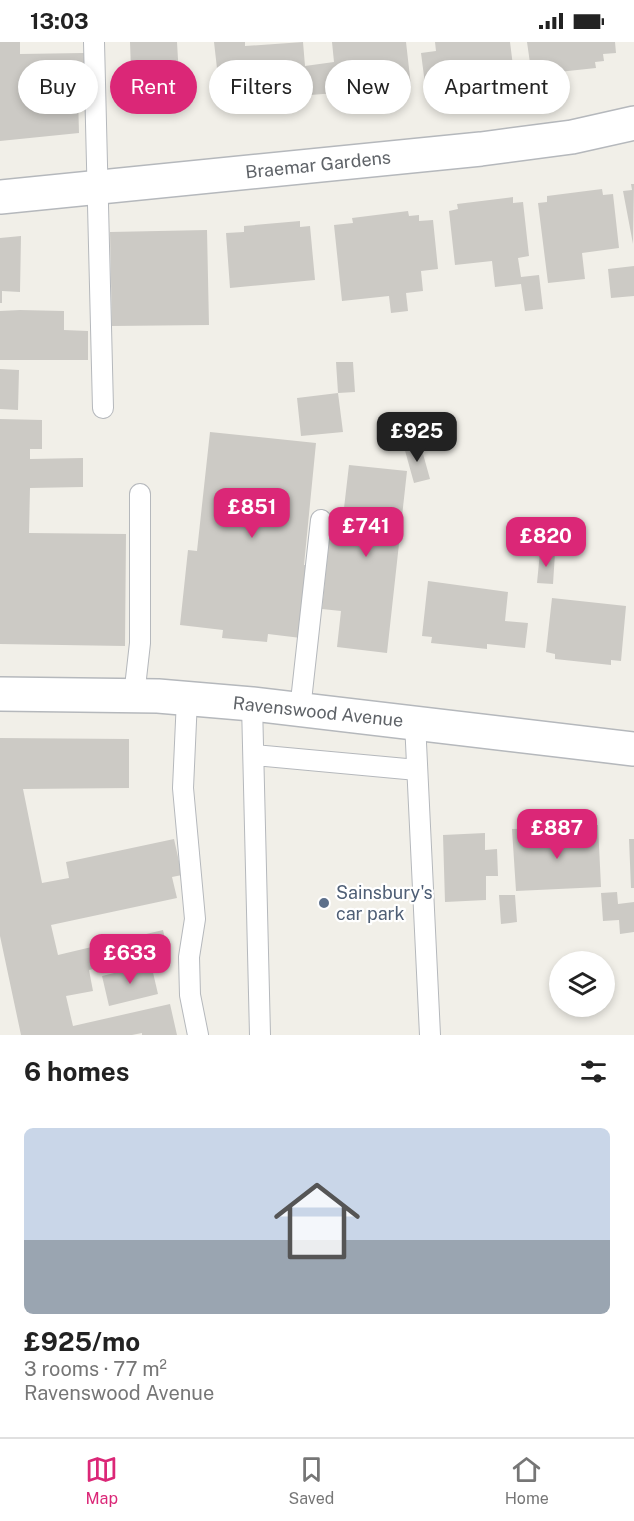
<!DOCTYPE html>
<html lang="en">
<head>
<meta charset="utf-8">
<style>
  :root { --surface:#fff; --page:#f2f2f2; --text:#222; --muted:#767676; --line:#e0e0e0; --accent:#db2777 }
  body { margin:0; font-family:"Public Sans",sans-serif; background:var(--page); color:var(--text); height:100vh; display:flex; flex-direction:column; font-size:22px; white-space:nowrap }
  * { box-sizing:border-box; margin:0 }
  p { font-size:20px; color:var(--muted) }
  .icon { flex:none; width:33px; height:33px; fill:none; stroke:currentColor; stroke-width:2; stroke-linecap:round; stroke-linejoin:round }
  .map { position:relative; height:993px; overflow:hidden }
  .drawer { display:flex; flex-direction:column; background:var(--surface); flex:1 }
  .drawer>* { flex:none }
  .hud { position:absolute; left:18px; top:18px; width:598px; height:54px; display:flex; gap:12px }
  .buttons { position:absolute; left:549px; top:909px; display:grid; gap:12px }
  .buttons a { display:grid; place-items:center; width:66px; height:66px; border-radius:50%; background:var(--surface); box-shadow:0 3px 9px #0003; font-size:30px }
  .price { position:absolute; translate:-50% -51px; padding:0 14px; border-radius:12px; background:var(--accent); color:#fff; font-size:20px; line-height:39px; filter:drop-shadow(0 2px 3px #0008) }
  .price::after { content:''; position:absolute; left:50%; top:36px; width:18px; height:14px; margin-left:-9px; background:inherit; clip-path:polygon(0 0,100% 0,50% 100%) }
  .price.selected { background:#222; color:#fff }
  ul { padding:0; list-style:none }
  li { display:grid; align-content:center; gap:12px; height:318px; padding:0 24px }
  li+li { border-top:2px solid var(--line) }
  li span { display:grid; place-items:center; height:186px; border-radius:9px; color:#555 }
  li>.icon { margin-inline-start:auto }
  span .icon { width:108px; height:108px; fill:#fffc; stroke-width:1 }
  li b { font-size:26px }
  h2 { display:flex; justify-content:space-between; align-items:center; height:72px; padding:0 24px; font-size:26px }
  .tag { padding:0 21px; border-radius:27px; background:var(--surface); box-shadow:0 3px 9px #0003; font-size:21px; line-height:54px }
  .tag.selected { background:var(--accent); color:#fff }
  .status { display:flex; justify-content:space-between; align-items:center; height:42px; padding:0 30px; background:var(--surface); direction:ltr }
  .status svg { height:16px; fill:currentColor }
  .dock { display:flex; justify-content:space-around; align-items:center; height:84px; border-top:2px solid var(--line); background:var(--surface); font-size:16px; color:var(--muted) }
  .dock a { display:grid; justify-items:center; gap:3px }
  .dock .selected { color:var(--accent) }
  .map>svg:first-child { display:block }
  .building { fill:#cccac5 }
  .lines { fill:none; stroke-linecap:round; stroke-linejoin:round }
  .lane-casing { stroke:#b5b8bc; stroke-width:22 }
  .street-casing { stroke:#b5b8bc; stroke-width:36 }
  .lane { stroke:#fff; stroke-width:20 }
  .street { stroke:#fff; stroke-width:33 }
  .service-dot { fill:#5c6f8a; stroke:#fff; stroke-width:2 }
  .labels { text-anchor:middle; stroke-width:4.5; stroke-linejoin:round; paint-order:stroke }
  .street-label { font-size:18px; fill:#5f6368; stroke:#fff }
  .service-label { font-size:18px; fill:#4e5e75; stroke:#fff; text-anchor:start }
</style>
</head>
<body>
<div class="status"><b>13:03</b><svg viewBox="0 0 49 12"><path d="M0 12V9h3v3zM5 12V6h3v6zM10 12V3h3v9zM15 12V0h3v12zM26 1h20v11H26zM47 4h2v5h-2z"/></svg></div>
<div class="map">
<svg width="634" height="993" viewBox="0 0 634 993">
  <rect width="100%" height="100%" fill="#f1efe8"/>
  <path class="building" d="M0 0H20V12L84 11V39H21L20 54H78L79 91 0 99Z
    M130 0H177L180 52H165V65L149 66 148 54 132 55Z
    M214 0H245V4L303 0 305 24 334 20 332 0H406L411 44 402 45V50L346 55V50L323 52 298 54 299 60 243 65V59L233 60V52L220 53Z
    M435 0H510L514 32 505 33 506 38 450 45V39L425 42 421 11 436 9Z
    M527 0H615L616 11 603 12 604 19 595 20 596 26 540 32 539 27 531 28Z
    M631 142H634L633 202 623 149 632 148Z
    M602 147 603 153 613 152 619 206 582 211 585 237 548 241 538 161 547 160V154Z
    M513 155V161L523 160 529 214 518 216 521 235 539 233 543 267 525 269 521 242 495 245 492 219 455 223 449 169 458 167 457 162Z
    M408 169 409 174 419 173V179L433 178 438 227 421 229 423 249 406 251 408 269 391 271 389 254 342 259 334 183 353 181 352 176Z
    M300 179V185L310 184 315 238 230 246 226 191 244 190V184Z
    M207 188 209 283 112 284 110 190Z
    M21 194 20 250 2 249V261H0V196Z
    M634 224V254L611 256 608 227Z
    M20 268 64 269V288L88 289V318H0V269Z
    M336 320H353L355 350 338 351 343 390 301 394 297 356 338 351Z
    M0 327 19 328 18 368 0 367Z
    M0 377 42 378V407H30V417L83 416V445L30 446 29 491 126 492 125 604 0 602Z
    M210 390 316 401 304 523H309L301 596 268 592 267 600 222 596 223 588 180 583 188 508 197 509Z
    M420 401 430 437 414 441 404 405Z
    M349 423 407 429 387 611 337 605 341 569 322 567 330 491 341 492Z
    M540 510 555 511 553 542 537 541Z
    M428 539 508 550 505 579 528 581 525 606 487 602V607L431 601 432 595 422 594Z
    M552 556 626 564 621 619 611 618V623L555 617V612L546 610Z
    M0 696 129 697V746L23 747 42 841 69 836 66 820 174 797 182 833 172 835 177 856 51 883 58 913 163 888 168 910 89 928 93 949 66 954 73 984 170 962 177 993H142V991L132 993H21L0 894Z
    M598 783 601 845 516 849 512 787 542 786 543 800 569 799 568 785Z
    M485 791V808L497 807 498 834H486V858L445 860 443 793Z
    M629 797H634V846H631Z
    M617 850 618 862 634 860V890L620 892 619 878 603 879 601 851Z
    M499 853H515L517 880 501 882Z
    M151 922 158 952 109 964 102 934Z"/>
  <g class="lines">
    <defs>
      <path id="lane" d="M94 0 103 366
        M134 654 140 601V452
        M187 657 183 746 195 877 189 915 190 953 198 993
        M252 662 260 993
        M300 668 321 478
        M415 680 430 993
        M254 713 417 728"/>
      <path id="street" d="M0 155 481 107 572 95 634 81
        M0 652 158 654 252 662 634 707"/>
    </defs>
    <use href="#lane" class="lane-casing"/>
    <use href="#street" class="street-casing"/>
    <use href="#lane" class="lane"/>
    <use href="#street" class="street"/>
  </g>
  <circle class="service-dot" cx="324" cy="861" r="6"/>
  <g class="labels">
    <g class="street-label">
      <text transform="translate(318 123) rotate(-6)" y="6">Braemar Gardens</text>
      <text transform="translate(318 670) rotate(6)" y="6">Ravenswood Avenue</text>
    </g>
    <g class="service-label">
      <text x="336" y="857">Sainsbury's<tspan x="336" dy="21">car park</tspan></text>
    </g>
  </g>
</svg>
<div class="buttons">
<a><svg class="icon" aria-label="layers" viewBox="0 0 24 24"><path d="M12 4l9 5-9 5-9-5zM3 14l9 5 9-5"/></svg></a>
</div>
<b class="price selected" style="left:417px;top:421px">£925</b>
<b class="price" style="left:252px;top:497px">£851</b>
<b class="price" style="left:366px;top:516px">£741</b>
<b class="price" style="left:546px;top:526px">£820</b>
<b class="price" style="left:557px;top:818px">£887</b>
<b class="price" style="left:130px;top:943px">£633</b>
<div class="hud">
<a class="tag">Buy</a>
<a class="tag selected">Rent</a>
<a class="tag">Filters</a>
<a class="tag">New</a>
<a class="tag">Apartment</a>
</div>
</div>
<section class="drawer">
<h2>6 homes<svg class="icon" aria-label="filters" viewBox="0 0 24 24"><path d="M4 7h16M4 17h16"/><circle cx="9" cy="7" r="2"/><circle cx="15" cy="17" r="2"/></svg></h2>
<ul>
<li><span style="background:linear-gradient(#c9d6e8 60%,#9aa5b1 0)"><svg class="icon" aria-label="home" viewBox="0 0 24 24"><path d="M3 11l9-7 9 7M6 9v11h12V9"/></svg></span><div><b>£925/mo</b><p>3 rooms · 77 m²</p><p>Ravenswood Avenue</p></div></li>
</ul>
</section>
<nav class="dock">
<a class="selected"><svg class="icon" aria-label="map" viewBox="0 0 24 24"><path d="M3 6l6-2 6 2 6-2v14l-6 2-6-2-6 2zM9 4v14M15 6v14"/></svg>Map</a>
<a><svg class="icon" aria-label="saved" viewBox="0 0 24 24"><path d="M7 4h10v16l-5-4-5 4z"/></svg>Saved</a>
<a><svg class="icon" aria-label="home" viewBox="0 0 24 24"><path d="M3 11l9-7 9 7M6 9v11h12V9"/></svg>Home</a>
</nav>
</body>
</html>
